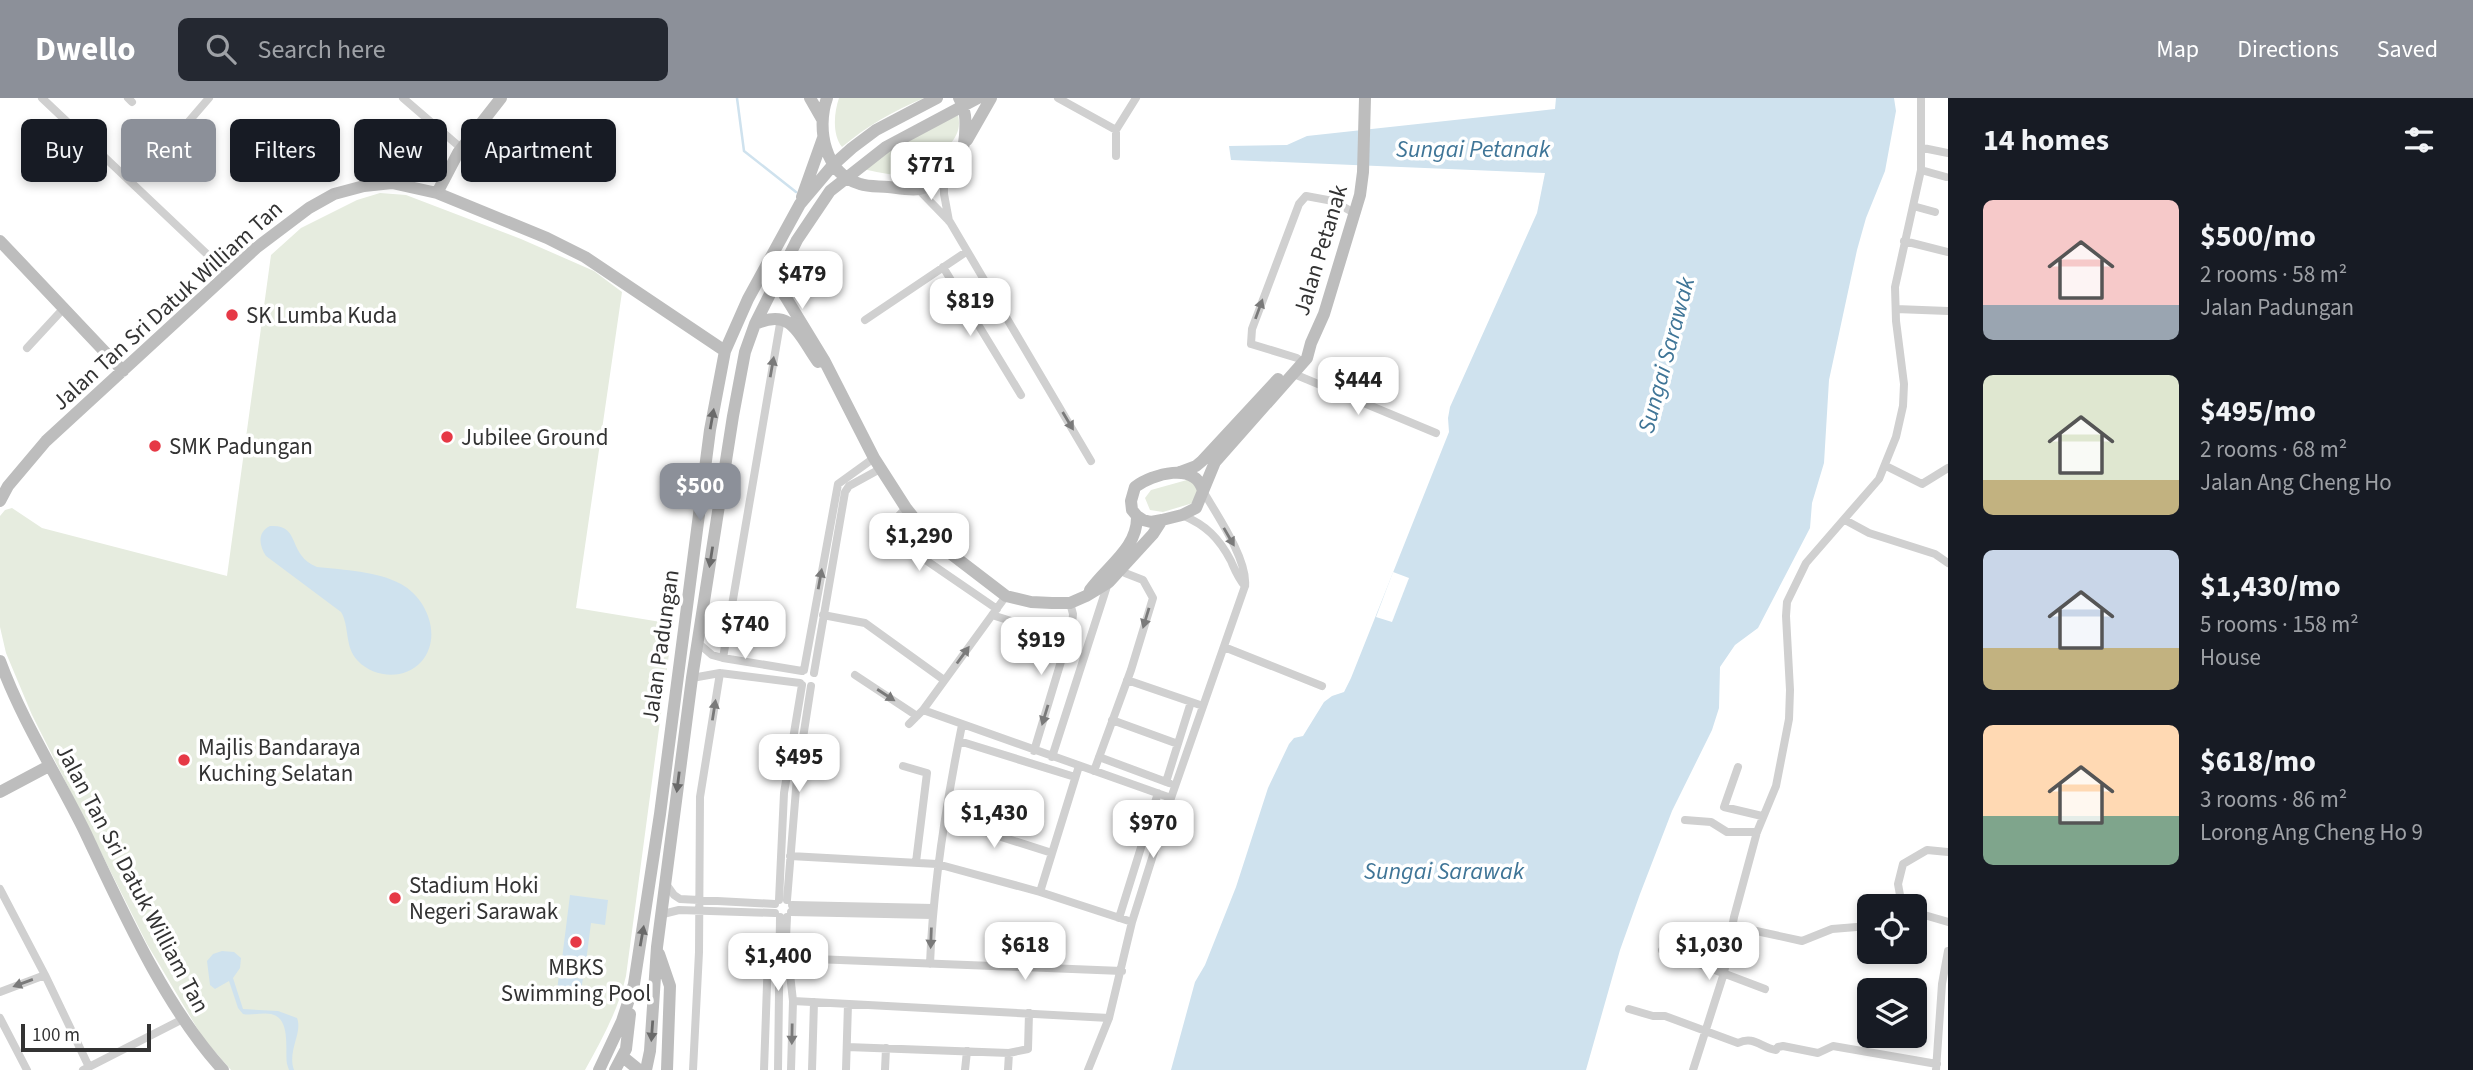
<!DOCTYPE html>
<html lang="en">
<head>
<meta charset="utf-8">
<style>
  :root { --surface:#171b24; --page:#242831; --text:#f1f3f6; --muted:#9ea1a6; --accent:#8c9099 }
  body { margin:0; font-family:"Source Sans 3",sans-serif; background:var(--page); color:var(--text); height:100vh; display:flex; flex-direction:column; font-size:26px; white-space:nowrap }
  * { box-sizing:border-box; margin:0 }
  p { font-size:23px; color:var(--muted) }
  .icon { flex:none; width:38px; height:38px; fill:none; stroke:currentColor; stroke-width:2; stroke-linecap:round; stroke-linejoin:round }
  .map { position:relative; flex:1; overflow:hidden }
  .panel { display:flex; flex-direction:column; background:var(--surface); width:525px }
  .panel>* { flex:none }
  .hud { position:absolute; left:21px; top:21px; width:665px; height:63px; display:flex; gap:14px }
  .controls { position:absolute; left:1857px; top:796px; display:grid; gap:14px }
  .controls a { display:grid; place-items:center; width:70px; height:70px; border-radius:10px; background:var(--surface); box-shadow:0 4px 10px #0003; font-size:35px }
  .scale { position:absolute; left:21px; bottom:18px; width:130px; box-sizing:border-box; padding-left:7px; border:4px solid #333; border-top:0; font-size:19px; line-height:24px; white-space:nowrap; color:#333; -webkit-text-stroke:5px #fff; paint-order:stroke }
  .price { position:absolute; translate:-50% -60px; padding:0 16px; border-radius:14px; background:#fff; color:#222; font-size:23px; line-height:46px; filter:drop-shadow(0 2px 4px #0008) }
  .price::after { content:''; position:absolute; left:50%; top:42px; width:21px; height:16px; margin-left:-10px; background:inherit; clip-path:polygon(0 0,100% 0,50% 100%) }
  .price.current { background:var(--accent); color:#fff }
  ul { padding:0; list-style:none }
  li { display:flex; align-items:center; gap:21px; height:175px; padding:0 35px }
  li span { display:grid; place-items:center; flex:none; width:196px; height:140px; border-radius:10px; color:#555 }
  li>.icon { margin-inline-start:auto }
  span .icon { width:84px; height:84px; fill:#fffc; stroke-width:1 }
  li b { font-size:30px }
  h2 { display:flex; justify-content:space-between; align-items:center; height:84px; padding:0 35px; font-size:30px }
  .tag { padding:0 24px; border-radius:10px; background:var(--surface); box-shadow:0 4px 10px #0003; font-size:24px; line-height:63px }
  .tag.current { background:var(--accent); color:#fff }
  header { display:flex; align-items:center; gap:42px; box-sizing:border-box; height:98px; padding:0 35px; background:var(--accent); color:#fff }
  header strong { font-size:33px }
  nav { display:flex; gap:38px; margin-inline-start:auto; font-size:24px }
  .search { width:490px; height:63px; background:var(--page); display:flex; align-items:center; gap:18px; box-sizing:border-box; padding:0 24px; border-radius:10px; color:var(--muted); font-size:26px }
  main { display:flex; flex:1; min-height:0 }
  .map>svg:first-child { display:block }
  .green { fill:#e6ecdf }
  .water { fill:#cfe2ee }
  .pier { fill:#fff }
  .lines { fill:none; stroke-linecap:round; stroke-linejoin:round }
  .stream { stroke:#cfe2ee; stroke-width:2.5 }
  .street { stroke:#d0d0d0; stroke-width:8 }
  .secondary { stroke:#bdbdbd; stroke-width:12 }
  .oneway { fill:#7a7a7a }
  .oneway2 { fill:#6a6a6a }
  .poi-dot { fill:#e63946; stroke:#fff; stroke-width:2.5 }
  .labels { text-anchor:middle; stroke-width:7; stroke-linejoin:round; paint-order:stroke }
  .street-label { font-size:23px; fill:#333; stroke:#fff }
  .poi-label { font-size:23px; fill:#333; stroke:#fff; text-anchor:start }
  .water-label { font-size:24px; font-style:italic; fill:#3f7597; stroke:#fff }
</style>
</head>
<body>
<header>
<strong>Dwello</strong>
<div class="search"><svg class="icon" aria-label="search" viewBox="0 0 24 24"><circle cx="10" cy="10" r="6"/><path d="M15 15l6 6"/></svg>Search here</div>
<nav><a>Map</a><a>Directions</a><a>Saved</a></nav>
</header>
<main>
<div class="map">
<svg width="1948" height="972" viewBox="0 0 1948 972">
  <rect width="100%" height="100%" fill="#fff"/>
  <path class="green" d="M839 0H924C893 13 867 28 842 49 832 37 834 14 839 0Z
    M958 17C961 30 957 38 949 48 943 56 936 68 927 73 909 83 880 74 861 71L890 48Z
    M380 95 406 97 521 141 594 173 622 194 576 510 673 526 626 878C618 913 602 941 585 972H231L203 940 147 846 32 617 6 555 0 529V418L5 412 12 410 42 430 227 478 271 157 301 130 357 102Z
    M1187 382 1195 385 1199 392 1193 405 1163 414 1150 412 1145 400 1151 392Z"/>
  <path class="water" d="M1556 0H1894L1896 13 1885 73 1866 120 1857 152 1829 282 1824 365 1812 405 1810 430 1758 530 1735 547 1720 569 1719 610 1712 632 1672 713 1640 796 1620 852 1586 972H1171L1195 884 1205 867 1236 789 1268 690 1289 646 1294 640 1303 638 1324 604 1332 598 1344 594 1351 580 1449 334 1448 320 1450 309 1537 115 1545 75 1231 62 1229 48 1287 47 1307 38 1555 11Z
    M270 428C302 426 286 456 317 469 344 472 377 473 401 486 427 500 443 539 421 564 405 582 374 580 358 563 344 549 350 529 341 514L266 458C259 448 257 434 270 428Z
    M570 797 608 802 605 827 591 825 586 864 562 861Z
    M222 853 234 854 241 860 240 870 233 880 243 911 278 913 297 920C303 935 287 953 294 972H289L287 966C285 951 291 920 271 916 262 914 252 918 243 916L238 910 229 883 215 891 210 887 207 863 213 856Z
    M559 877 583 881 580 896 557 892Z"/>
  <path class="pier" d="M1393 474 1409 480 1392 524 1376 519Z"/>
  <g class="lines">
    <path class="stream" d="M737 0 744 53 796 94"/>
    <path class="street" d="M42 0 228 176
      M128 0 132 4
      M403 0 461 50
      M1058 0 1116 32
      M178 36 209 0
      M1923 50 1948 55
      M1116 58V32L1136 0
      M1921 72 1946 79
      M944 81V96L949 123
      M919 92 950 124 1091 363
      M1913 108 1935 114
      M1904 143 1948 154
      M943 169 1021 297
      M1896 211 1948 213
      M865 222 966 154
      M27 250 64 210
      M1297 260 1251 246 1252 231 1299 106 1306 98 1333 103 1356 116
      M1294 276 1436 335
      M1886 368 1922 386 1948 370
      M906 410 893 424 892 436 895 441 997 511
      M1182 417C1206 427 1219 440 1231 463 1235 472 1238 480 1245 488
      M1845 422 1869 435 1935 456 1948 465
      M823 517 865 525 944 582
      M992 517 1068 541
      M698 545 712 557 723 560 802 573
      M1224 549 1322 588
      M723 560 781 220
      M804 572 838 386 874 360
      M814 575 845 394 849 388 880 371
      M855 577 917 618
      M692 580 720 575 800 585
      M1127 582 1203 608
      M923 612 1171 700
      M1112 622 1178 646
      M909 626 923 612 1006 498
      M959 643 1075 679
      M1034 653 1072 527 1073 516 1070 505
      M1052 659 1108 485
      M1099 659 1169 685
      M903 668 927 675 916 764
      M1738 669 1724 709 1762 718
      M1094 673 1131 572 1153 500 1143 482 1125 475 1120 471
      M1166 684 1191 604
      M945 721 1052 755
      M1685 722 1711 724 1727 734H1757
      M790 758 937 766 1040 794 1132 824
      M666 786 674 797 680 801 775 806
      M0 791 45 877 89 969
      M1040 794 1079 668
      M779 802 784 695 802 587
      M787 802 797 679 811 588
      M792 807 933 810
      M1902 808 1898 786 1903 766 1927 752 1948 754
      M791 814 932 817
      M1914 814 1948 824
      M663 816 679 812 775 815
      M787 819 786 840 793 903 791 972
      M1119 820 1158 695
      M1662 852 1765 891
      M1727 853 1736 854 1747 831 1802 843 1832 831 1869 828
      M789 860 1122 873
      M930 866C933 785 946 706 962 627
      M0 894 45 877
      M793 903 1109 920
      M1629 911 1653 918H1665L1738 945C1754 937 1761 950 1776 952L1778 949 1783 948 1818 955 1833 948 1937 966
      M0 920 27 972
      M847 949 1009 955 1028 951 1029 915
      M83 972 183 921
      M693 972 699 854 700 699 720 575
      M764 972 768 858H780
      M778 972 780 819
      M812 972 814 904
      M846 972 848 906
      M885 972 886 950
      M965 972 967 953
      M1008 972 1009 955
      M1088 972 1109 920 1132 824 1171 700 1245 488C1248 462 1217 417 1203 393
      M1693 972 1724 875 1734 819 1757 734 1776 688 1789 621 1790 592 1786 518 1787 504 1806 465 1879 381 1896 339 1903 308 1904 286 1896 223 1895 189 1921 72V0
      M1936 972 1942 886 1948 853"/>
    <path class="secondary" d="M810 0 822 21
      M827 0C816 31 825 76 860 86 869 89 879 88 888 89 897 90 911 93 920 91 945 85 964 62 965 37 966 23 966 11 959 0
      M967 42 991 0
      M437 95 458 55 501 0
      M802 99 823 40
      M0 143 123 273
      M779 180 785 198 824 262 874 360 906 410 929 439 1006 498 1031 504 1052 505H1070L1086 498 1109 484 1153 436 1162 422
      M755 226C793 209 799 238 818 264
      M1180 374 1196 368 1202 363 1278 281
      M1203 393C1196 363 1152 376 1135 389L1131 403 1132 412 1137 418 1143 422 1151 424 1162 422 1182 417 1196 410 1215 364 1307 260 1311 245 1324 216 1360 97 1363 74 1365 0
      M0 403 8 388 46 343 256 150 309 110 334 96 364 88 392 85 437 95 547 140 585 159 725 253
      M1090 492C1107 468 1138 450 1137 418
      M0 563C22 623 57 677 85 734 122 812 165 909 223 972
      M0 694 49 668
      M659 856 670 888 667 972
      M623 959 639 972
      M599 972 622 923 634 886 660 716 710 332 725 253 748 201 800 106 833 67 852 50 876 32 937 0
      M615 972 626 951 630 916
      M646 972 650 953 657 849 692 580 733 318 745 254 755 226 797 142 830 93 886 49 978 0"/>
  </g>
  <defs><path id="oneway-solid" d="M-6-.8H1V-3.2L6.5 0L1 3.2V.8H-6Z" transform="scale(1.75)"/></defs>
  <g class="oneway">
    <use href="#oneway-solid" transform="translate(1259 211) rotate(-70)"/>
    <use href="#oneway-solid" transform="translate(772 269) rotate(-80)"/>
    <use href="#oneway-solid" transform="translate(1068 323) rotate(59)"/>
    <use href="#oneway-solid" transform="translate(1229 439) rotate(60)"/>
    <use href="#oneway-solid" transform="translate(820 481) rotate(-80)"/>
    <use href="#oneway-solid" transform="translate(1146 520) rotate(107)"/>
    <use href="#oneway-solid" transform="translate(963 557) rotate(-54)"/>
    <use href="#oneway-solid" transform="translate(886 597) rotate(33)"/>
    <use href="#oneway-solid" transform="translate(714 612) rotate(-81)"/>
    <use href="#oneway-solid" transform="translate(1045 617) rotate(107)"/>
    <use href="#oneway-solid" transform="translate(931 840) rotate(92)"/>
    <use href="#oneway-solid" transform="translate(23 885) rotate(160)"/>
    <use href="#oneway-solid" transform="translate(792 936) rotate(91)"/>
  </g>
  <g class="oneway2">
    <use href="#oneway-solid" transform="translate(712 321) rotate(-80)"/>
    <use href="#oneway-solid" transform="translate(711 459) rotate(99)"/>
    <use href="#oneway-solid" transform="translate(678 684) rotate(97)"/>
    <use href="#oneway-solid" transform="translate(642 838) rotate(-80)"/>
    <use href="#oneway-solid" transform="translate(652 933) rotate(94)"/>
  </g>
  <g class="poi-dot">
    <circle cx="232" cy="217" r="7"/>
    <circle cx="447" cy="339" r="7"/>
    <circle cx="155" cy="348" r="7"/>
    <circle cx="184" cy="662" r="7"/>
    <circle cx="395" cy="800" r="7"/>
    <circle cx="576" cy="844" r="7"/>
  </g>
  <g class="labels">
    <g class="street-label">
      <text transform="translate(1320 152) rotate(-73)" y="8">Jalan Petanak</text>
      <text transform="translate(167 207) rotate(-42)" y="8">Jalan Tan Sri Datuk William Tan</text>
      <text transform="translate(660 548) rotate(-82)" y="8">Jalan Padungan</text>
      <text transform="translate(133 780) rotate(62)" y="8">Jalan Tan Sri Datuk William Tan</text>
    </g>
    <g class="poi-label">
      <text x="246" y="225">SK Lumba Kuda</text>
      <text x="461" y="347">Jubilee Ground</text>
      <text x="169" y="356">SMK Padungan</text>
      <text x="198" y="657">Majlis Bandaraya<tspan x="198" dy="26">Kuching Selatan</tspan></text>
      <text x="409" y="795">Stadium Hoki<tspan x="409" dy="26">Negeri Sarawak</tspan></text>
      <text x="576" y="877" text-anchor="middle">MBKS<tspan x="576" dy="26">Swimming Pool</tspan></text>
    </g>
    <g class="water-label">
      <text x="1473" y="59">Sungai Petanak</text>
      <text transform="translate(1666 257) rotate(-75)" y="8">Sungai Sarawak</text>
      <text x="1444" y="781">Sungai Sarawak</text>
    </g>
  </g>
</svg>
<div class="controls">
<a><svg class="icon" aria-label="locate" viewBox="0 0 24 24"><circle cx="12" cy="12" r="6"/><path d="M12 2v4M12 18v4M2 12h4M18 12h4"/></svg></a>
<a><svg class="icon" aria-label="layers" viewBox="0 0 24 24"><path d="M12 4l9 5-9 5-9-5zM3 14l9 5 9-5"/></svg></a>
</div>
<div class="scale">100 m</div>
<b class="price" style="left:931px;top:104px">$771</b>
<b class="price" style="left:802px;top:213px">$479</b>
<b class="price" style="left:970px;top:240px">$819</b>
<b class="price" style="left:1358px;top:319px">$444</b>
<b class="price current" style="left:700px;top:425px">$500</b>
<b class="price" style="left:919px;top:475px">$1,290</b>
<b class="price" style="left:745px;top:563px">$740</b>
<b class="price" style="left:1041px;top:579px">$919</b>
<b class="price" style="left:799px;top:696px">$495</b>
<b class="price" style="left:994px;top:752px">$1,430</b>
<b class="price" style="left:1153px;top:762px">$970</b>
<b class="price" style="left:1025px;top:884px">$618</b>
<b class="price" style="left:1709px;top:884px">$1,030</b>
<b class="price" style="left:778px;top:895px">$1,400</b>
<div class="hud">
<a class="tag">Buy</a>
<a class="tag current">Rent</a>
<a class="tag">Filters</a>
<a class="tag">New</a>
<a class="tag">Apartment</a>
</div>
</div>
<section class="panel">
<h2>14 homes<svg class="icon" aria-label="filters" viewBox="0 0 24 24"><path d="M4 7h16M4 17h16"/><circle cx="9" cy="7" r="2"/><circle cx="15" cy="17" r="2"/></svg></h2>
<ul>
<li><span style="background:linear-gradient(#f6c9c9 75%,#9aa5b1 0)"><svg class="icon" aria-label="home" viewBox="0 0 24 24"><path d="M3 11l9-7 9 7M6 9v11h12V9"/></svg></span><div><b>$500/mo</b><p>2 rooms · 58 m²</p><p>Jalan Padungan</p></div></li>
<li><span style="background:linear-gradient(#dfe7d0 75%,#c2b280 0)"><svg class="icon" aria-label="home" viewBox="0 0 24 24"><path d="M3 11l9-7 9 7M6 9v11h12V9"/></svg></span><div><b>$495/mo</b><p>2 rooms · 68 m²</p><p>Jalan Ang Cheng Ho</p></div></li>
<li><span style="background:linear-gradient(#c9d6e8 70%,#c2b280 0)"><svg class="icon" aria-label="home" viewBox="0 0 24 24"><path d="M3 11l9-7 9 7M6 9v11h12V9"/></svg></span><div><b>$1,430/mo</b><p>5 rooms · 158 m²</p><p>House</p></div></li>
<li><span style="background:linear-gradient(#ffd9b3 65%,#7fa58c 0)"><svg class="icon" aria-label="home" viewBox="0 0 24 24"><path d="M3 11l9-7 9 7M6 9v11h12V9"/></svg></span><div><b>$618/mo</b><p>3 rooms · 86 m²</p><p>Lorong Ang Cheng Ho 9</p></div></li>
</ul>
</section>
</main>
</body>
</html>
